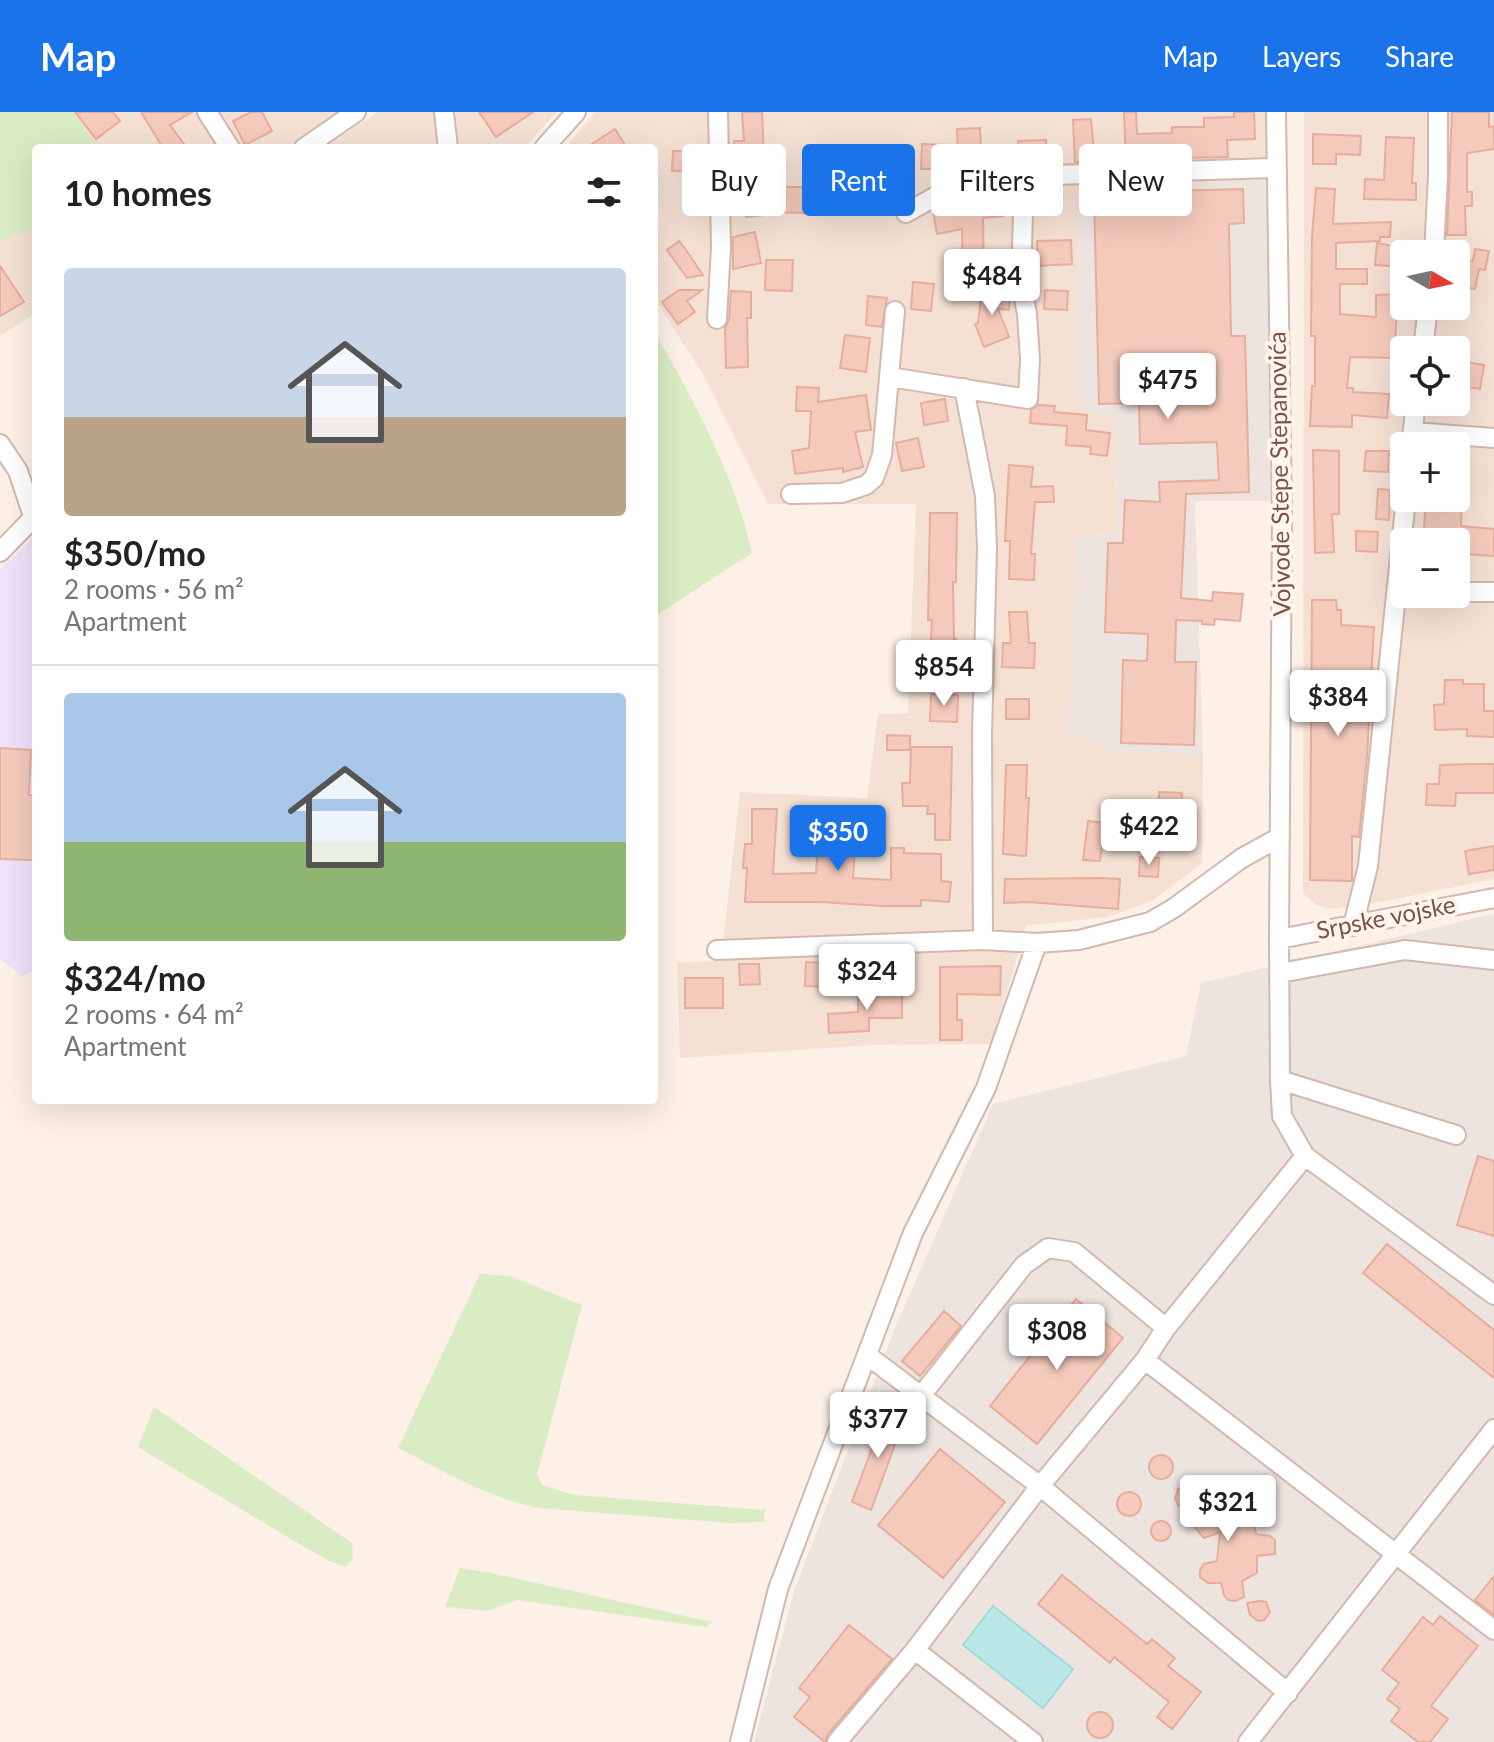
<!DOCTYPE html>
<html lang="en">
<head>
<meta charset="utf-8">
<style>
  :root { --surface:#fff; --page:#f2f2f2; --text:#222; --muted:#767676; --line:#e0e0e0; --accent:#1a73e8 }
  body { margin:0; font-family:Lato,sans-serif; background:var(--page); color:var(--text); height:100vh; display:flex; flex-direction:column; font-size:30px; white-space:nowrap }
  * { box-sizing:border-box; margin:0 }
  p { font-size:26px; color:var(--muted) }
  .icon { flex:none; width:44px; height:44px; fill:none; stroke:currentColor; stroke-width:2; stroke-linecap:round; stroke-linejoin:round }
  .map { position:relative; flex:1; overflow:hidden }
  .side { position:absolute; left:32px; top:32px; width:626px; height:960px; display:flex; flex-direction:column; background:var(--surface); border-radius:8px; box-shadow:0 8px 32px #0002 }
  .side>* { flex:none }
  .top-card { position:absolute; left:682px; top:32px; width:692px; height:72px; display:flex; gap:16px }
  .needle { width:52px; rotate:99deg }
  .fabs { position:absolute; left:1390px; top:128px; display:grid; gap:16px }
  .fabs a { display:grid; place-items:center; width:80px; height:80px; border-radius:8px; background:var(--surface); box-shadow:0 8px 32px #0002; font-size:40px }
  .price { position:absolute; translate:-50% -68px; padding:0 18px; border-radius:8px; background:#fff; color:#222; font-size:26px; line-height:52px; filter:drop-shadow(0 2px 4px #0008) }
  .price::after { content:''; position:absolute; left:50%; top:48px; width:24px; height:18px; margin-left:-12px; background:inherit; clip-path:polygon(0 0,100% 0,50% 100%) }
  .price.current { background:var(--accent); color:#fff }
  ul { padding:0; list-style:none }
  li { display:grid; align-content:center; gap:16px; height:424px; padding:0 32px }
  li+li { border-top:2px solid var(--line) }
  li span { display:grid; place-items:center; height:248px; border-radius:8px; color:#555 }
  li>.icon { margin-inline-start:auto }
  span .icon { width:144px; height:144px; fill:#fffc; stroke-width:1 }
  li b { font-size:34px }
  h2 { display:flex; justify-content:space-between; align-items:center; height:96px; padding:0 32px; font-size:34px }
  .chip { padding:0 28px; border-radius:8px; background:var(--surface); box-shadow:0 8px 32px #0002; font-size:28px; line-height:72px }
  .chip.current { background:var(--accent); color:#fff }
  header { display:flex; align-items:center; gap:48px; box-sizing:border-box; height:112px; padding:0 40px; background:var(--accent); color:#fff }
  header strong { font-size:38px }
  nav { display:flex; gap:44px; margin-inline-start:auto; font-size:28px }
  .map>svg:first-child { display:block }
  .residential { fill:#f5e1d4; fill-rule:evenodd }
  .industrial { fill:#ede4e0 }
  .education { fill:#ede2fa }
  .green { fill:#daecc3 }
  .water { fill:#b9e8e7; stroke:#9fdada; stroke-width:2 }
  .building { fill:#f4cabc; stroke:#e7ad9c; stroke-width:2 }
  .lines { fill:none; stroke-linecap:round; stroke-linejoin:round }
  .minor-casing { stroke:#d2b8ae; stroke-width:22 }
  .minor { stroke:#fff; stroke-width:18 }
  .labels { text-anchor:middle; stroke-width:8; stroke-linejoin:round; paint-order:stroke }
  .street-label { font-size:24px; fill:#785349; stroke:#fff5ed }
</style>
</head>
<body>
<header>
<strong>Map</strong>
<nav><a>Map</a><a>Layers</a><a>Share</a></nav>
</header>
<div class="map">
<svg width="1494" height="1630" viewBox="0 0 1494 1630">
  <rect width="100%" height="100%" fill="#fdf0e6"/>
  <path class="residential" d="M0 0H342L288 36H36V201L0 224Z
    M378 0H439L442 36H323Z
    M456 0H557L524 36H457Z
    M595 0H1268V49L1078 56 1079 297 1117 305 1116 422 1078 423 1068 626 1099 627 1108 638 1203 644 1202 751 1152 789 1108 805 1026 814 992 932 873 933 680 946 677 851 721 848 740 680 867 686 878 602 908 601 916 392H768L702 260 654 186V36H565Z
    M1304 0H1494V767L1380 790 1332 797 1316 793 1303 781ZM1404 142H1456V194H1404ZM1404 238H1456V290H1404ZM1404 334H1456V386H1404ZM1404 430H1456V482H1404Z"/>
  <path class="industrial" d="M1269 67 1270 389H1195L1203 644 1107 638 1099 627 1068 626 1077 423 1116 422 1117 305 1079 298 1078 72Z
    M1494 802V1630H754L794 1479 895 1216 993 992 1186 944 1201 871Z"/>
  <path class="education" d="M36 423V857L22 864 0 847V458Z"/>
  <path class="green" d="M0 0H73L98 36H36V117L0 128Z
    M654 219C694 289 734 361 752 441L654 505Z
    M480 1162 510 1164 582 1193 537 1363 542 1373 574 1383 765 1398 764 1410 730 1411 539 1396C488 1386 444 1359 398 1336Z
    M154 1295 352 1431 353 1446 346 1455 329 1449 291 1427 138 1335Z
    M460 1456 486 1460 712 1510 706 1515 517 1488 487 1499 445 1495Z"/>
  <path class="water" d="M993 1494 1073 1557 1043 1596 963 1533Z"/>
  <path class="building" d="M75 0H113L120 9 96 27Z
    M141 0H192L170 13 187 36H163Z
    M251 0H262L272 19 245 33 233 9Z
    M479 0H533L496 25Z
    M742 0H762L765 75H813V101L763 100 764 103 746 105 743 80 741 81 738 62H735L734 29H744Z
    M1124 0H1136L1137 22 1172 21V15H1204V6L1234 5V0H1254L1255 27 1227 28 1228 45 1126 47Z
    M1452 0H1489V15L1494 14V37L1467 41V80H1472V94H1465L1466 123H1447Z
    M1091 7 1095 50H1075L1073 8Z
    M980 16 981 41 958 42 957 17Z
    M615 17 627 36H586Z
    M1313 22 1361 24 1360 43 1336 42V52H1313Z
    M1386 25 1414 26 1412 71H1416V88L1364 87 1365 67 1384 68Z
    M1046 28 1047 51 1020 52 1018 29Z
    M922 32 952 33 951 57H921Z
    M673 39H702L701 57H705V71H701V77L684 76V59H672Z
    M1316 76 1335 77 1333 112 1391 110 1390 125H1380V129L1336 131V157H1367V172H1340V202L1376 205V183L1398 182 1394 246 1350 245 1347 276H1353V280L1389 282 1387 306 1352 303V315L1310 314 1312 274H1315V224H1311L1312 125Z
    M1243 77 1244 111 1229 112 1231 224H1245L1249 380 1186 382 1181 486 1212 489 1213 480 1243 482 1240 509 1215 507 1214 513 1202 512V509L1176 508 1175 550H1196L1194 633 1121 631 1123 548 1147 549 1148 522 1105 520 1108 431H1123L1125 388 1160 390 1159 370 1219 368 1217 330 1140 332 1139 291 1099 292 1094 81Z
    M1001 80 1003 104 983 106 984 158H963L962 117 937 122 933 99 941 95 986 88V82Z
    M755 120 761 151 733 157V125Z
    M1071 128 1072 152 1038 154 1037 129Z
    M679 129 686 138 703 163 687 166 667 138Z
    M1377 131 1404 136V155L1375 153Z
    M1475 137 1489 139 1485 158 1479 157 1475 177 1456 173 1458 146 1473 149Z
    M766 148H793L792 179 765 178Z
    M0 154 24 190 0 204Z
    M913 170 934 172 931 199 911 197Z
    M982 177 1010 181 1009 198 998 197 1009 225 984 235 975 212 978 211Z
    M679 178H702L687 189 695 200 678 212 662 190Z
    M1045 178 1068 179 1067 198 1044 197Z
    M731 179 751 180V206H747L748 255 726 256 725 216 729 208Z
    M868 184 887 186 882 215 866 213Z
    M845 223 870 226 866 260 840 256Z
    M1456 248 1484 253 1480 277 1456 273Z
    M797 275 819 276 818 290 866 283 871 318 855 320 863 355 843 360V356L795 362 792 339 809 336 811 299H796Z
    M945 287 948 309 924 313 921 291Z
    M1038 293 1055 294 1054 300 1087 303 1086 318 1110 321 1107 344 1090 342 1091 335 1066 333 1067 314 1030 311 1031 298Z
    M918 326 924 355 902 359 896 331Z
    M1313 338 1339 339V402H1332L1334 440 1315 441Z
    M1366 339H1389L1388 360 1364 359Z
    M1009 353 1033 355 1031 375 1053 374 1054 390H1035L1031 442H1035L1034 468 1009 467 1010 429H1005Z
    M1378 377 1390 378 1389 408 1376 407Z
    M1426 386H1462L1461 414 1494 417V444L1466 442 1467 430H1423Z
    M930 401H957L956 470H953L954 527H956L955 550 930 548 932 508H928Z
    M1356 419 1378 420 1377 440 1356 439Z
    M1312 488H1336L1337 498H1341V513L1374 515 1367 644 1359 725 1352 724V769L1310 768Z
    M1009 500H1027L1029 531H1035L1034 556 1002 555 1003 531H1011Z
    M1445 568H1463V572H1484V599H1494V625L1467 624V617L1435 618 1434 593 1444 592Z
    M931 582 958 583 957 610 930 609Z
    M1006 587H1029V607H1006Z
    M887 623 910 624V638H887Z
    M911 635H952L950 728H935V702H927L928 694H903L902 671H910Z
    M0 636 31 638 29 683H36L33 748 0 747Z
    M1476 652H1494V681H1456L1455 694 1426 693 1427 672H1439L1440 653Z
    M1006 653H1027L1026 686H1029L1026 744 1003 742Z
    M1159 680 1182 681 1181 709 1186 710 1183 736 1150 735V718H1158Z
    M752 697H777L773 762 816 761 819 720 856 723 853 766 891 768V736H904V741L941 742V769L951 770 949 790 921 788V794H882L821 790H745L747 756H743L745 732H752Z
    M1088 709 1105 711 1100 749 1083 748Z
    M1494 734V758L1469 762 1465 739Z
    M1140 745 1159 746 1158 765 1139 764Z
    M1100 766 1120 767 1118 797 1028 790 1004 791 1005 767Z
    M806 850 826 851 825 875 805 874Z
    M739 852H759L760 872 740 873Z
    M1001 854 1000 883 957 882V908H962V928H940V855Z
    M685 866H723V896H685Z
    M858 878H873V882H902V906H869V919L829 921 828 902 858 900Z
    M1478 1044 1494 1049V1124L1457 1113Z
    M1387 1132 1494 1218V1266L1363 1161Z
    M1076 1187 1123 1226 1037 1332 990 1294Z
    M944 1199 961 1214 920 1264 902 1249Z
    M886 1298 905 1305 871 1398 852 1390Z
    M940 1337 1005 1390 943 1466 878 1413Z
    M1149 1355a12 12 0 1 1 24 0a12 12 0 1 1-24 0Z
    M1185 1376 1194 1380 1200 1394 1202 1391 1215 1384 1225 1386 1229 1391 1230 1409 1249 1407 1254 1411 1256 1422 1270 1424 1275 1428V1442L1257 1444V1461L1242 1469 1244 1485 1235 1489 1228 1488 1224 1483 1221 1471H1208L1200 1465V1458L1204 1452 1217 1449 1220 1420 1204 1426 1193 1413 1200 1397 1179 1394 1175 1387 1178 1377Z
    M1117 1392a12 12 0 1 1 24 0a12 12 0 1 1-24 0Z
    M1151 1419a10 10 0 1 1 20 0a10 10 0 1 1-20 0Z
    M1062 1463 1147 1532 1152 1527 1175 1546 1168 1554 1201 1580 1172 1617 1157 1605 1169 1590 1114 1545 1110 1551 1038 1492Z
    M1494 1464V1503L1475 1488Z
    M1259 1489 1266 1490 1270 1500 1264 1508 1258 1509 1250 1503 1247 1491Z
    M1440 1504 1478 1534 1431 1594 1448 1607 1430 1630H1418L1391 1609 1400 1597 1387 1587 1399 1571 1382 1558 1423 1505 1433 1513Z
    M849 1513 892 1547 828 1622 825 1630 794 1605 810 1585 799 1576Z
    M1087 1613a13 13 0 1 1 26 0a13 13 0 1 1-26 0Z"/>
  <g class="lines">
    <defs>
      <path id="minor" d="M207 0 230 36
        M444 0 448 36
        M304 36 356 0
        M544 36 576 0
        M906 101 961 70 978 65 1024 64
        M1434 142 1438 63V0
        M717 207 721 135 718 0
        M1423 238 1428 194
        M890 265 1028 287 1030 247 1027 202 1021 172 1024 64 1275 56
        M964 276 985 384 987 437 982 622 983 828
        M1413 320 1494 326
        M0 332 18 359 33 404
        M1411 334 1416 290
        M791 382 842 381 866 373 874 366 882 343 895 199
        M0 440 36 403
        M1456 480H1494
        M1353 814 1368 754 1406 386
        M1279 827 1494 786
        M717 838 983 828 1037 831 1079 828 1150 810 1174 796 1242 746 1280 725
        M1280 861 1405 838 1494 848
        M1280 968 1456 1023
        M1305 1044 1494 1183
        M867 1243 1040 1374 1288 1581
        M1145 1248 1494 1518
        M921 1284 1024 1153 1048 1136 1074 1140 1166 1216
        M915 1538 1033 1630
        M740 1630 778 1477 913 1121 986 976 1037 831
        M837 1630 915 1538 1040 1374 1145 1248 1166 1216 1305 1044 1282 1004 1280 968 1279 827 1282 407 1276 0
        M1248 1630 1494 1317"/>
    </defs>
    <use href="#minor" class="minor-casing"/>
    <use href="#minor" class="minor"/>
  </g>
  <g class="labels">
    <g class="street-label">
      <text transform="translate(1280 362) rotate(-91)" y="8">Vojvode Stepe Stepanovića</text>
      <text transform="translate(1386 806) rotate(-11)" y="8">Srpske vojske</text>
    </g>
  </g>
</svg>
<div class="fabs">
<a><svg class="needle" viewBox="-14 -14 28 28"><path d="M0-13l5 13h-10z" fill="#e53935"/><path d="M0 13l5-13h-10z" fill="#767676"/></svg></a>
<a><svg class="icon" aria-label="locate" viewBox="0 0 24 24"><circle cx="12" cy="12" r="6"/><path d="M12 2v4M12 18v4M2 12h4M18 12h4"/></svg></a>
<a>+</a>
<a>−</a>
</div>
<b class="price" style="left:992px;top:205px">$484</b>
<b class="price" style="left:1168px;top:309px">$475</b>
<b class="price" style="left:944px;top:596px">$854</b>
<b class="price" style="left:1338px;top:626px">$384</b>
<b class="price" style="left:1149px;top:755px">$422</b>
<b class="price current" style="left:838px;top:761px">$350</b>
<b class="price" style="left:867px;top:900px">$324</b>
<b class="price" style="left:1057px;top:1260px">$308</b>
<b class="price" style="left:878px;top:1348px">$377</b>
<b class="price" style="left:1228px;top:1431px">$321</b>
<div class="top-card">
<a class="chip">Buy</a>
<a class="chip current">Rent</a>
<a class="chip">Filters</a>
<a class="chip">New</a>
</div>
<section class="side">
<h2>10 homes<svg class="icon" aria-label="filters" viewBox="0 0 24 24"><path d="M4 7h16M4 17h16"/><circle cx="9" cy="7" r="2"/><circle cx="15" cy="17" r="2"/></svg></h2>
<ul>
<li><span style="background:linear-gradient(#c9d6e8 60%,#b9a48a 0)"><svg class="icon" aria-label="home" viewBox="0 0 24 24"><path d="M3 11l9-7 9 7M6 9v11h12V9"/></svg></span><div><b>$350/mo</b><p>2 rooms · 56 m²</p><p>Apartment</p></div></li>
<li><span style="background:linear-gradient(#a9c7e8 60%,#8fb573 0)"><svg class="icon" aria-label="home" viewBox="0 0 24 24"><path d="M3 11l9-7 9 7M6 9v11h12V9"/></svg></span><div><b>$324/mo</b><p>2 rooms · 64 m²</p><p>Apartment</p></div></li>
</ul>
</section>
</div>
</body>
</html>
